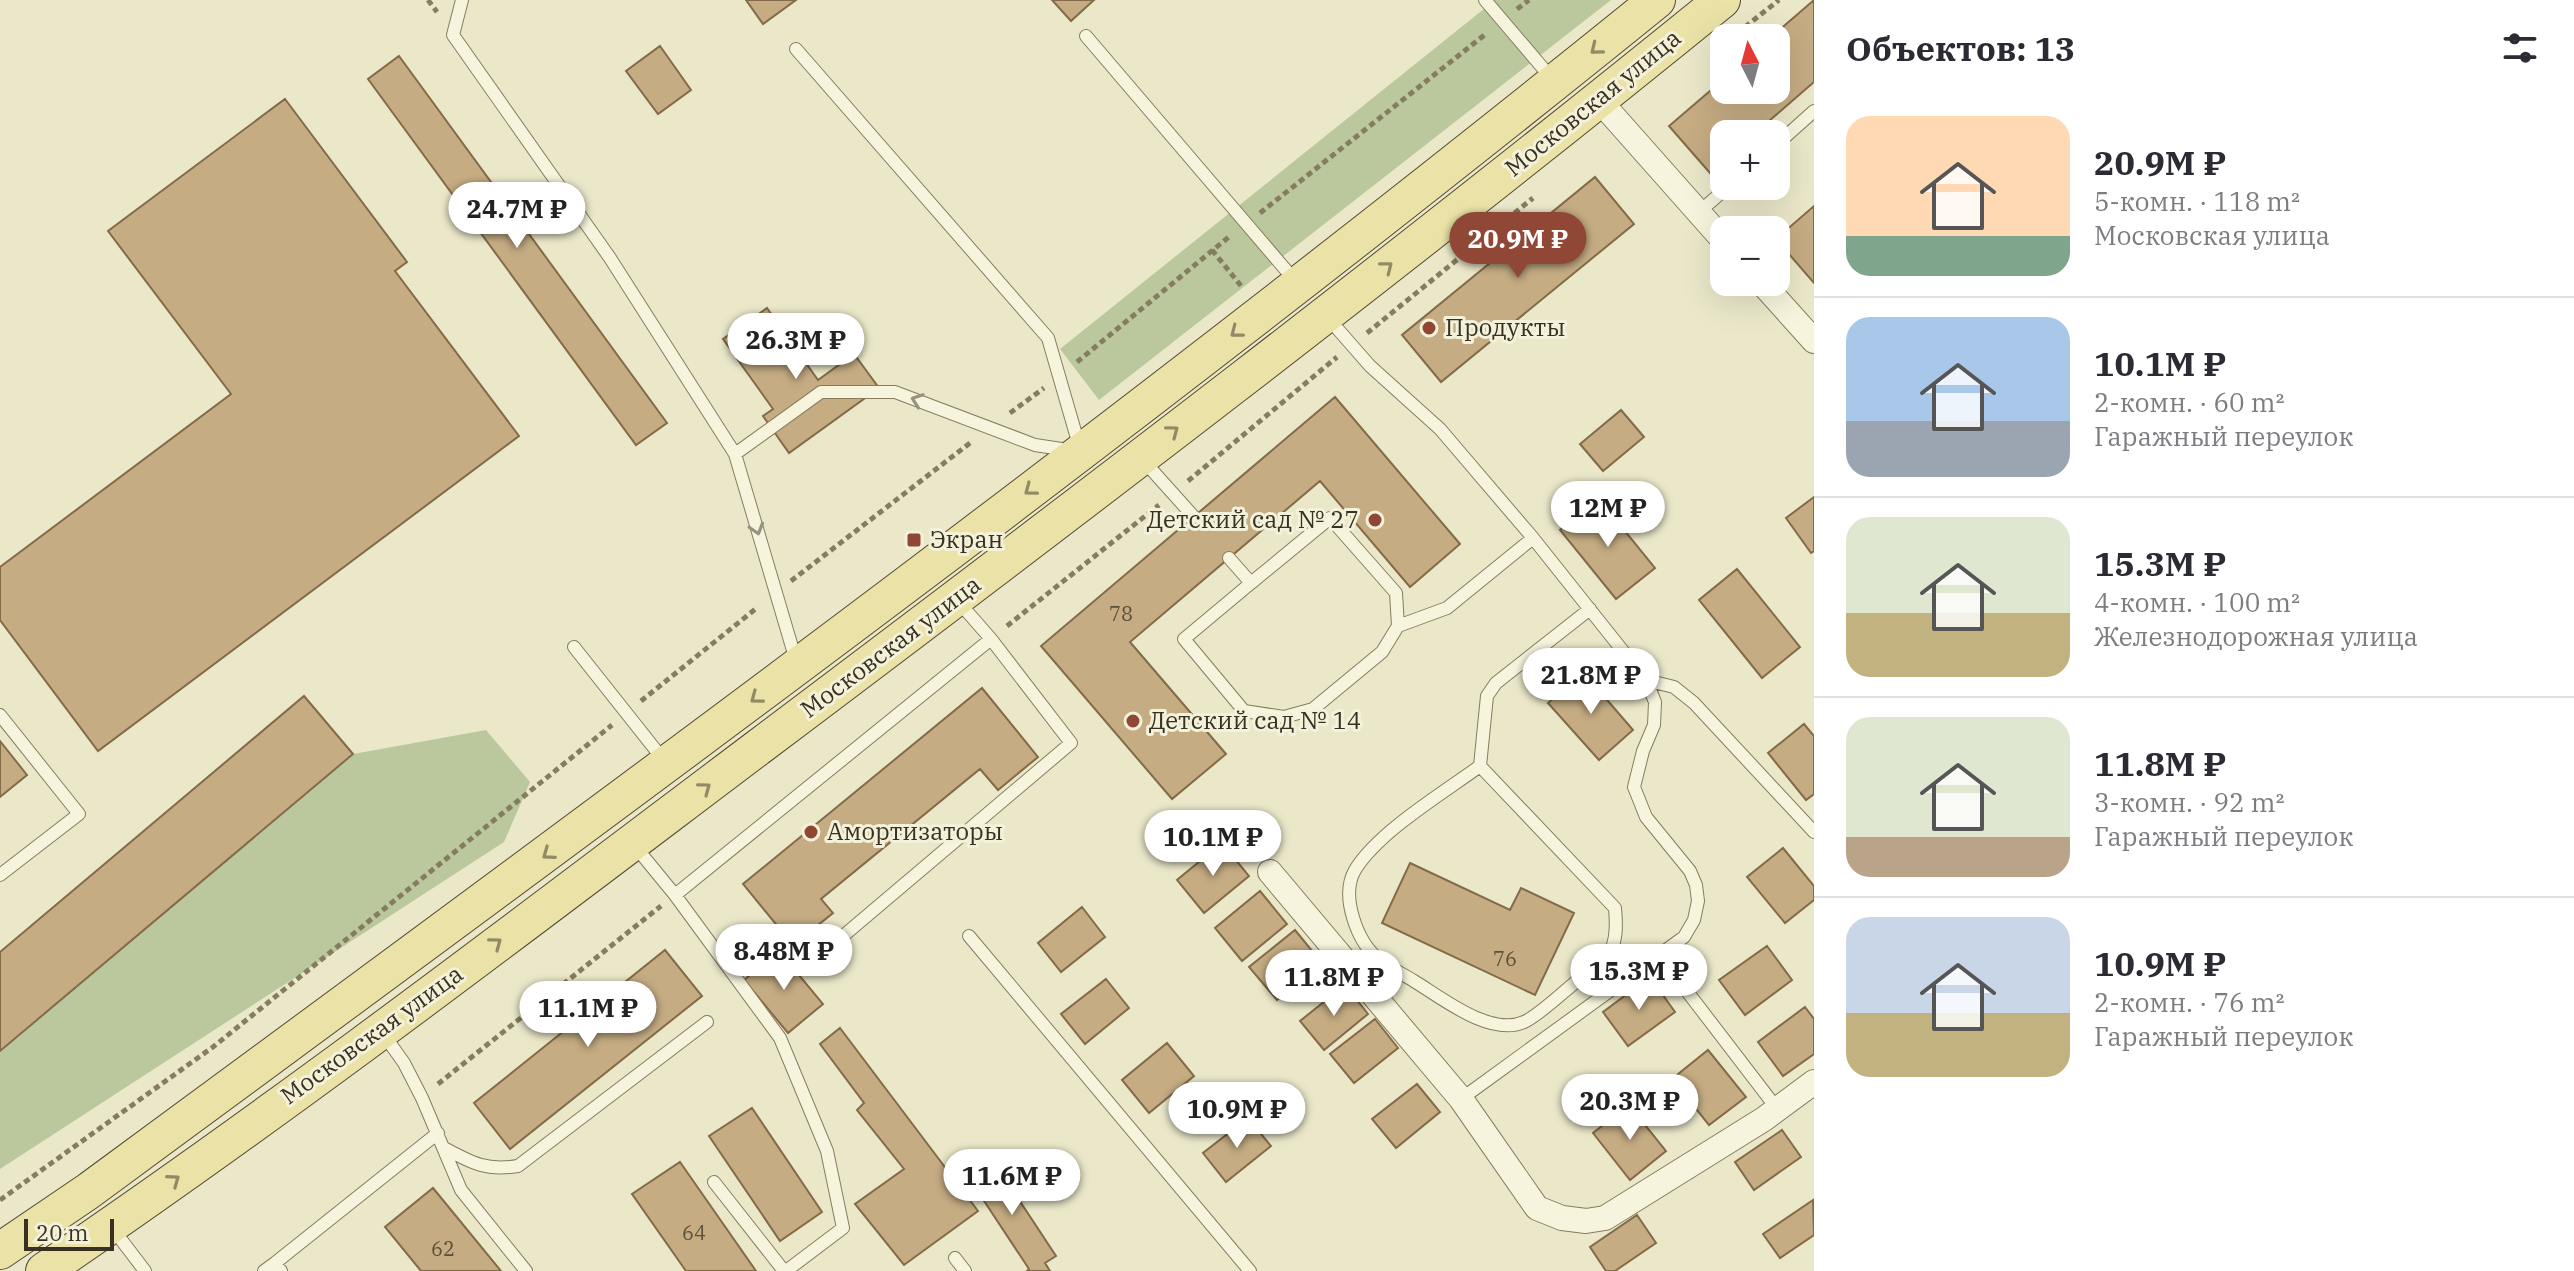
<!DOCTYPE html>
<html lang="ru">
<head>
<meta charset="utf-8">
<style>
  :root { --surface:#fff; --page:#f7f7f7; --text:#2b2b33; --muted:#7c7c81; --line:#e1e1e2; --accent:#904735 }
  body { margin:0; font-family:"IBM Plex Serif",serif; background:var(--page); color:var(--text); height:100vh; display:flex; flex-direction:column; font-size:30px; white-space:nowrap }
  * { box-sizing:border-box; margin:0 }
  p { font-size:26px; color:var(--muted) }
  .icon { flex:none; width:44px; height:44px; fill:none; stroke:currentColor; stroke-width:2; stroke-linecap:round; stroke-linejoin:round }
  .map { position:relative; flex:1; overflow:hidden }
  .drawer { display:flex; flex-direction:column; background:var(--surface); width:760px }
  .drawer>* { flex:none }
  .needle { width:52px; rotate:354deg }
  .fabs { position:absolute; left:1710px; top:24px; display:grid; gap:16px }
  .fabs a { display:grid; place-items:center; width:80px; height:80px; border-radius:16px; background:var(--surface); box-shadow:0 8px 32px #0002; font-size:40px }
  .scale { position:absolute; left:24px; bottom:20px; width:90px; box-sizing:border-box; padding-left:8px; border:4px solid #383122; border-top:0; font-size:22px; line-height:28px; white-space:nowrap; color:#383122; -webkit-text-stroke:6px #f3f1d9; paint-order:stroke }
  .price { position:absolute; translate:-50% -68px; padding:0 18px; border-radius:28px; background:#fff; color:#222; font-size:26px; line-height:52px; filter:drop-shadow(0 2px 4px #0008) }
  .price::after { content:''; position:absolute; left:50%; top:48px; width:24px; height:18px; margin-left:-12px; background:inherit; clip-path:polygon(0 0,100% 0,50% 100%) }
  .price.current { background:var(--accent); color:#fff }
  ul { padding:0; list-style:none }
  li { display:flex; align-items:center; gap:24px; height:200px; padding:0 32px }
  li+li { border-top:2px solid var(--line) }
  li span { display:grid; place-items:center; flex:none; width:224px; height:160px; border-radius:24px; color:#555 }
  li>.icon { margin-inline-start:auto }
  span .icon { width:96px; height:96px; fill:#fffc; stroke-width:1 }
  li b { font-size:34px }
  h2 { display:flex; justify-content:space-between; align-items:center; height:96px; padding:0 32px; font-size:34px }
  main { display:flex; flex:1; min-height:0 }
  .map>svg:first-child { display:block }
  .green { fill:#bbc89e }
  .building { fill:#c5ac83; stroke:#836b48; stroke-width:2 }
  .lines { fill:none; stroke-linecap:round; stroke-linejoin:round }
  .lane-casing { stroke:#867c60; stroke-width:14 }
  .street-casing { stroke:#867c60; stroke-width:26 }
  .primary-casing { stroke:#544a33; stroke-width:38 }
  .path { stroke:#867c60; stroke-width:5; stroke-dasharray:6 4; stroke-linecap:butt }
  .lane { stroke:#f6f4dc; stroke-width:12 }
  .street { stroke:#f6f4dc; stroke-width:24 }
  .primary { stroke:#eae2a6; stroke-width:36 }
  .oneway { stroke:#918a64 }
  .oneway2 { stroke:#97927f }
  .poi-dot { fill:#904735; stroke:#f3f1d9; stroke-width:3 }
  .labels { text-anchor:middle; stroke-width:6; stroke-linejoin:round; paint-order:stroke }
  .number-label { font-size:20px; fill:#5b503a }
  .street-label { font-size:24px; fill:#383122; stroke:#f3f1d9 }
  .poi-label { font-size:24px; fill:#383122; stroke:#f3f1d9; text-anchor:start }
</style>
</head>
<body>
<main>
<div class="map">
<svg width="1814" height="1271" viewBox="0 0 1814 1271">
  <rect width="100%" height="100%" fill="#ebe8ca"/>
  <path class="green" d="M1495 0H1611L1099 400 1060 349Z
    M486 730 530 782 504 842 0 1169V1051L353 754Z"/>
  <path class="building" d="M746 0H796L763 24Z
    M1052 0H1094L1071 21Z
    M1814 0V82L1754 134H1724V161L1710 173 1669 126 1724 79V90H1776V38H1770Z
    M660 46 691 90 658 114 626 71Z
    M399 56 667 423 636 445 368 79Z
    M285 99 407 262 395 271 519 436 98 751 0 620V567L231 394 108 231Z
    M1595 177 1634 224 1441 382 1402 335Z
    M1814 206V283L1776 239Z
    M767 308 818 380 854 354 879 388 789 453 763 416 773 409 723 339Z
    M1335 397 1460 544 1410 587 1320 481 1130 642 1226 754 1172 799 1041 646Z
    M1621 410 1644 437 1603 471 1580 444Z
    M1814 497V551L1811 553 1786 518Z
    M1599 499 1655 568 1616 599 1560 530Z
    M1737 569 1800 647 1762 678 1699 600Z
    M1583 672 1633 730 1599 760 1548 703Z
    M982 688 1038 757 998 790 980 769 821 899 833 913 793 945 743 884Z
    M304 696 353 754 0 1051V952Z
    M1804 724 1814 736V794L1806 800 1768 753Z
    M0 741 27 775 0 797Z
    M1222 843 1249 876 1204 913 1177 880Z
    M1783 848 1814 886V900L1785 923 1747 877Z
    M1410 863 1510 910 1521 888 1574 913 1535 995 1382 923Z
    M1260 891 1287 924 1242 961 1215 928Z
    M1082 907 1105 937 1061 972 1038 943Z
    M1295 930 1322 963 1277 1000 1249 967Z
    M1767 946 1792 980 1745 1015 1719 980Z
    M665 950 702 996 510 1149 474 1103Z
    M779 951 823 1004 788 1033 744 980Z
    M1650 977 1675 1012 1628 1046 1603 1012Z
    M1106 979 1129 1008 1085 1044 1061 1014Z
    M1345 985 1368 1014 1324 1050 1300 1021Z
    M1805 1007 1814 1019V1054L1783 1076 1758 1042Z
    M1375 1019 1398 1048 1354 1083 1330 1054Z
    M840 1028 978 1211 904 1265 855 1204 904 1169 857 1110 864 1103 820 1044Z
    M1167 1043 1194 1076 1149 1113 1122 1080Z
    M1708 1050 1746 1097 1709 1125 1672 1079Z
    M1417 1084 1440 1112 1396 1148 1372 1119Z
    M1629 1105 1666 1151 1630 1180 1593 1133Z
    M752 1108 822 1212 780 1241 709 1136Z
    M1248 1118 1271 1146 1226 1182 1203 1153Z
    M1782 1130 1801 1157 1754 1190 1735 1162Z
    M992 1159 1056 1256 1045 1263 1050 1271H1027L1029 1269 967 1175Z
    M680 1162 756 1271H686L632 1194Z
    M433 1188 501 1271H421L385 1227Z
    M1813 1200 1814 1235 1780 1258 1763 1234Z
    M1637 1215 1656 1243 1615 1271H1606L1590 1247Z"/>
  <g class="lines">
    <defs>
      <path id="lane" d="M462 0 453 35 610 258 735 454 797 664
        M1485 0 1553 80
        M1086 36 1297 283
        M1776 145 1814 111
        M1699 212 1729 186
        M1328 318 1370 366 1440 429 1533 538 1646 680 1674 687 1694 703 1814 832
        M735 454 821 392H895L1035 445 1081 452 1048 338 796 49
        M1142 459 1194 517
        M1229 558 1251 583 1184 639 1244 711 1284 717 1313 709 1382 652 1398 626 1396 593 1330 518 1251 583
        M1398 626 1447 608 1533 538
        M574 647 666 763
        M0 715 79 814 0 875
        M1480 766C1443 793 1378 832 1355 870 1340 896 1357 941 1378 959 1389 968 1403 974 1414 981 1442 998 1490 1037 1524 1022 1538 1016 1563 992 1577 981 1610 956 1619 952 1615 908L1480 766 1487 696 1496 683 1590 609
        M634 845 675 895 780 1038 827 1151 843 1228 786 1271
        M675 895 991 639
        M969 936 1250 1271
        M823 953 1071 743 991 639 957 600
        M1660 956 1778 1110
        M382 1032 404 1063 422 1098 461 1190 526 1271
        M1461 1099 1684 937 1694 920 1698 901 1696 885 1690 871 1646 817 1634 787 1643 751 1654 725 1655 702 1646 680
        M444 1148C472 1163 486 1171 518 1166L707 1022
        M714 1182 784 1271
        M113 1229 145 1271
        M955 1258 965 1271
        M275 1263 438 1133
        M264 1271 275 1263 281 1271"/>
      <path id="street" d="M1599 100 1724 241
        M1761 282 1814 341
        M1270 872 1461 1099 1537 1208 1562 1218 1586 1221 1605 1218 1764 1119 1814 1082"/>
      <path id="primary" d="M0 1251 87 1192C616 803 1146 414 1657 0
        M44 1271C288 1105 524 924 760 746 1084 502 1407 256 1722 0"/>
    </defs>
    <use href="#lane" class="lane-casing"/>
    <use href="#street" class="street-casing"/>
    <use href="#primary" class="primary-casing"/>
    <path class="path" d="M428 0 437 12
      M1517 9 1529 0
      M1745 27 1779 0
      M1260 213 1487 33
      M1212 250 1242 287
      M1367 333 1533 198
      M1077 362 1230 236
      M1010 413 1044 388
      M1188 481 1337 357
      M791 581 970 443
      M1007 626 1159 505
      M641 701 758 607
      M438 1084 661 906
      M0 1200 213 1047 612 725"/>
    <use href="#lane" class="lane"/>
    <use href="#street" class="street"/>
    <use href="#primary" class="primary"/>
  </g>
  <defs><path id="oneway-chevron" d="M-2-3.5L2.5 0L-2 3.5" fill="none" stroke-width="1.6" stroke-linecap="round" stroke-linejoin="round" transform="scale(2)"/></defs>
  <g class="oneway">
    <use href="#oneway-chevron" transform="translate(1596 49) rotate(141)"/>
    <use href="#oneway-chevron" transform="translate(1387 267) rotate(-38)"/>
    <use href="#oneway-chevron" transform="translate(1236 332) rotate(142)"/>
    <use href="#oneway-chevron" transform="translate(1173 431) rotate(-37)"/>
    <use href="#oneway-chevron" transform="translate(1030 490) rotate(143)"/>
    <use href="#oneway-chevron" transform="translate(756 698) rotate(143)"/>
    <use href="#oneway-chevron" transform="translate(705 788) rotate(-37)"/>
    <use href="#oneway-chevron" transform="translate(548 854) rotate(144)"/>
    <use href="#oneway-chevron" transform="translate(496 943) rotate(-37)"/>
    <use href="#oneway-chevron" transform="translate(174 1180) rotate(-36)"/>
  </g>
  <g class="oneway2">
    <use href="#oneway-chevron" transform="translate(917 400) rotate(-160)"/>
    <use href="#oneway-chevron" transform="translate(757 529) rotate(73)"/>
  </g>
  <g class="poi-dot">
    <circle cx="1429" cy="328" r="8"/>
    <circle cx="1375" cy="520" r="8"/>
    <rect x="906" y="532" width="16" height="16" rx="4"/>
    <circle cx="1133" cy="721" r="8"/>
    <circle cx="811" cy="832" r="8"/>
  </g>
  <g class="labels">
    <g class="number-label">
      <text x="1121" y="621">78</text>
      <text x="1505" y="966">76</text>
      <text x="694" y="1240">64</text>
      <text x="443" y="1256">62</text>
    </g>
    <g class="street-label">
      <text transform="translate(1593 103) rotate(-39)" y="8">Московская улица</text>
      <text transform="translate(891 647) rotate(-37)" y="8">Московская улица</text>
      <text transform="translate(372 1035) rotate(-36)" y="8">Московская улица</text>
    </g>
    <g class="poi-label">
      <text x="1445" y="336">Продукты</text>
      <text x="1359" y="528" text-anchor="end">Детский сад № 27</text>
      <text x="930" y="548">Экран</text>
      <text x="1149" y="729">Детский сад № 14</text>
      <text x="827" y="840">Амортизаторы</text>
    </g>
  </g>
</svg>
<div class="fabs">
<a><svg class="needle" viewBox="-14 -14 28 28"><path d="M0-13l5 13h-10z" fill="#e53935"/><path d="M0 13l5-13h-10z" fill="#7c7c81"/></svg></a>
<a>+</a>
<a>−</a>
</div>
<div class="scale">20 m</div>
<b class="price" style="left:517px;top:250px">24.7M ₽</b>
<b class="price current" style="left:1518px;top:280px">20.9M ₽</b>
<b class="price" style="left:796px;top:381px">26.3M ₽</b>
<b class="price" style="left:1608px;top:549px">12M ₽</b>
<b class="price" style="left:1591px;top:716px">21.8M ₽</b>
<b class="price" style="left:1213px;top:878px">10.1M ₽</b>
<b class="price" style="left:784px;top:992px">8.48M ₽</b>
<b class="price" style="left:1639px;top:1012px">15.3M ₽</b>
<b class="price" style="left:1334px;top:1018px">11.8M ₽</b>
<b class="price" style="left:588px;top:1049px">11.1M ₽</b>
<b class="price" style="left:1630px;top:1142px">20.3M ₽</b>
<b class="price" style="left:1237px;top:1150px">10.9M ₽</b>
<b class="price" style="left:1012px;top:1217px">11.6M ₽</b>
</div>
<section class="drawer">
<h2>Объектов: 13<svg class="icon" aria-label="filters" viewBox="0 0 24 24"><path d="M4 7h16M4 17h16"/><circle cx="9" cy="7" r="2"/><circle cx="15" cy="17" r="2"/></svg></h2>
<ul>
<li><span style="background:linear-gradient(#ffd9b3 75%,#7fa58c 0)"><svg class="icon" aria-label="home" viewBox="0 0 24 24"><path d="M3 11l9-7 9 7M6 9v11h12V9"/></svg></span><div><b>20.9M ₽</b><p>5-комн. · 118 m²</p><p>Московская улица</p></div></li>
<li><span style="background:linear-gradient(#a9c7e8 65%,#9aa5b1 0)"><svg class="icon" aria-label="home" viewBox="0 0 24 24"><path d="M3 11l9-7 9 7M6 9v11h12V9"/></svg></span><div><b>10.1M ₽</b><p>2-комн. · 60 m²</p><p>Гаражный переулок</p></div></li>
<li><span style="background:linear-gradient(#dfe7d0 60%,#c2b280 0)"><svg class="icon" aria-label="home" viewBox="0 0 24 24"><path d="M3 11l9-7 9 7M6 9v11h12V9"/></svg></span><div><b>15.3M ₽</b><p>4-комн. · 100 m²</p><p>Железнодорожная улица</p></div></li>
<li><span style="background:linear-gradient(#dfe7d0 75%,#b9a48a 0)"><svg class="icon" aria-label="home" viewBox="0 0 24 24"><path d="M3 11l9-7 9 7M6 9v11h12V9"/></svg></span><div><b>11.8M ₽</b><p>3-комн. · 92 m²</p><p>Гаражный переулок</p></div></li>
<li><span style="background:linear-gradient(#c9d6e8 60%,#c2b280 0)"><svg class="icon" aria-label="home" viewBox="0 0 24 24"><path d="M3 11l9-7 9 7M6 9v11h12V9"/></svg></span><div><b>10.9M ₽</b><p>2-комн. · 76 m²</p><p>Гаражный переулок</p></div></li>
</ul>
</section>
</main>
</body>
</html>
